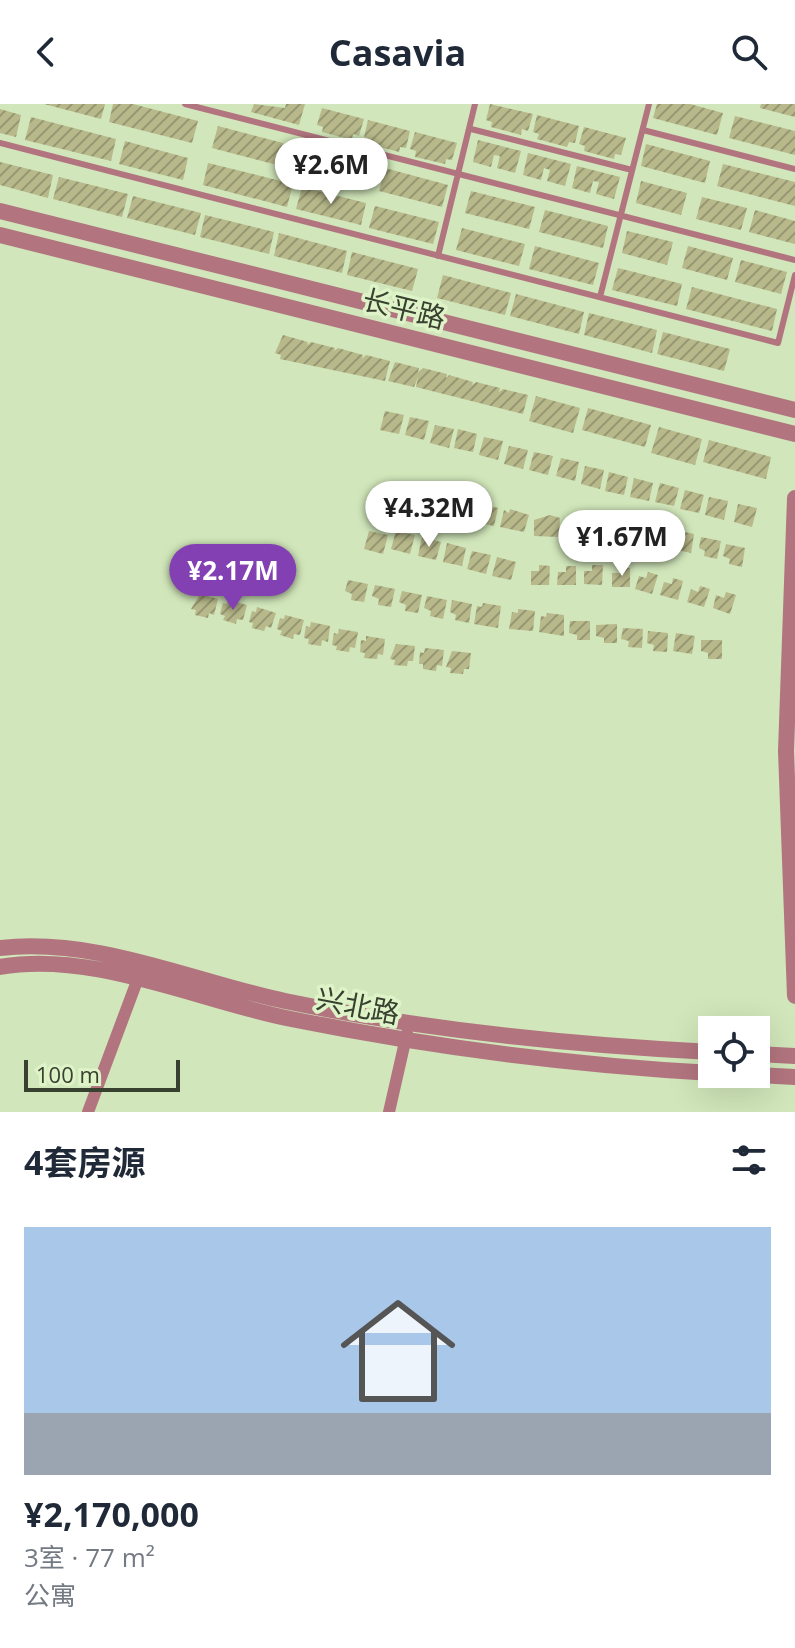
<!DOCTYPE html>
<html lang="zh">
<head>
<meta charset="utf-8">
<style>
  :root { --surface:#fff; --page:#f2f2f3; --text:#1f2937; --muted:#747a83; --line:#e0e1e3; --accent:#8340b3 }
  body { margin:0; font-family:"Open Sans","Noto Sans SC",sans-serif; background:var(--page); color:var(--text); height:100vh; display:flex; flex-direction:column; font-size:30px; white-space:nowrap }
  * { box-sizing:border-box; margin:0 }
  p { font-size:26px; color:var(--muted) }
  .icon { flex:none; width:44px; height:44px; fill:none; stroke:currentColor; stroke-width:2; stroke-linecap:round; stroke-linejoin:round }
  .map { position:relative; height:1008px; overflow:hidden }
  .sheet { display:flex; flex-direction:column; background:var(--surface); flex:1 }
  .sheet>* { flex:none }
  .controls { position:absolute; left:698px; top:912px; display:grid; gap:16px }
  .controls a { display:grid; place-items:center; width:72px; height:72px; border-radius:0px; background:var(--surface); box-shadow:0 8px 32px #0002; font-size:40px }
  .scale { position:absolute; left:24px; bottom:20px; width:156px; box-sizing:border-box; padding-left:8px; border:4px solid #38402f; border-top:0; font-size:22px; line-height:28px; white-space:nowrap; color:#38402f; -webkit-text-stroke:6px #def3c7; paint-order:stroke }
  .price { position:absolute; translate:-50% -68px; padding:0 18px; border-radius:28px; background:#fff; color:#222; font-size:26px; line-height:52px; filter:drop-shadow(0 2px 4px #0008) }
  .price::after { content:''; position:absolute; left:50%; top:48px; width:24px; height:18px; margin-left:-12px; background:inherit; clip-path:polygon(0 0,100% 0,50% 100%) }
  .price.current { background:var(--accent); color:#fff }
  ul { padding:0; list-style:none }
  li { display:grid; align-content:center; gap:16px; height:424px; padding:0 24px }
  li+li { border-top:2px solid var(--line) }
  li span { display:grid; place-items:center; height:248px; border-radius:0px; color:#555 }
  li>.icon { margin-inline-start:auto }
  span .icon { width:144px; height:144px; fill:#fffc; stroke-width:1 }
  li b { font-size:34px }
  h2 { display:flex; justify-content:space-between; align-items:center; height:96px; padding:0 24px; font-size:34px }
  header { display:flex; justify-content:space-between; align-items:center; height:104px; padding:0 24px; background:var(--surface); font-size:36px; font-weight:700 }
  .map>svg:first-child { display:block }
  .building { fill:url(#building-hatch) }
  .lines { fill:none; stroke-linecap:round; stroke-linejoin:round }
  .service { stroke:#b2757f; stroke-width:6 }
  .minor { stroke:#b2757f; stroke-width:12 }
  .tertiary { stroke:#b2757f; stroke-width:16 }
  .labels { text-anchor:middle; stroke-width:7; stroke-linejoin:round; paint-order:stroke }
  .street-label { font-size:28px; fill:#38402f; stroke:#def3c7 }
</style>
</head>
<body>
<header><svg class="icon" aria-label="back" viewBox="0 0 24 24"><path d="M15 5l-7 7 7 7"/></svg>Casavia<svg class="icon" aria-label="search" viewBox="0 0 24 24"><circle cx="10" cy="10" r="6"/><path d="M15 15l6 6"/></svg></header>
<div class="map">
<svg width="795" height="1008" viewBox="0 0 795 1008">
  <defs>
    <pattern id="building-hatch" width="6" height="6" patternUnits="userSpaceOnUse" patternTransform="scale(2)"><rect width="6" height="6" fill="#b8b98b"/><path d="M-1 1l2-2M0 6l6-6M5 7l2-2" fill="none" stroke="#979872"/></pattern>
  </defs>
  <rect width="100%" height="100%" fill="#d1e6ba"/>
  <path class="building" d="M44 0H105L101 15Z
    M113 0H133L198 17 192 39 109 18Z
    M254 0 285 4 286 0H305L299 21 251 8Z
    M490 0 533 10 528 27 522 25 521 31 491 23 492 18 486 16Z
    M657 0H690L723 9 717 31 653 14Z
    M761 0H795V13L760 4Z
    M322 4 364 15 359 32 353 30 352 36 322 28 323 23 317 21Z
    M0 5 21 11 16 33 0 29Z
    M537 11 579 22 575 39 569 38 567 43 537 35 539 30 533 28Z
    M735 12 795 27V51L729 34Z
    M31 13 116 35 111 57 25 36Z
    M368 16 410 27 406 44 400 43 399 48 369 40 370 35 364 33Z
    M218 22 283 39 277 61 212 44Z
    M584 23 626 34 621 51 615 50 614 55 584 47 585 42 579 40Z
    M415 28 457 39 452 56 446 55 445 60 415 53 416 47 410 45Z
    M478 36 521 47 515 69 497 64 500 52 494 51 491 63 473 58Z
    M125 37 188 54 183 76 119 60Z
    M646 40 710 57 705 79 641 62Z
    M291 41 376 62 370 84 285 63Z
    M528 49 571 60 565 82 547 77 550 66 544 64 541 76 523 71Z
    M0 58 53 71 48 94 0 81Z
    M208 59 293 80 287 103 203 81Z
    M723 60 795 78V102L717 82Z
    M577 62 620 73 614 95 596 90 599 78 593 77 590 89 572 84Z
    M385 64 448 81 442 103 379 87Z
    M59 73 128 90 122 113 53 95Z
    M641 77 687 89 681 111 636 99Z
    M302 83 366 99 361 121 296 105Z
    M471 87 535 103 529 125 465 109Z
    M133 92 201 109 195 131 127 114Z
    M702 93 747 104 741 126 696 115Z
    M375 102 439 118 433 140 369 124Z
    M545 106 608 122 603 144 539 128Z
    M755 106 795 117V140L749 128Z
    M205 111 274 128 269 150 200 133Z
    M462 124 525 140 519 162 456 146Z
    M627 127 673 138 667 161 622 149Z
    M279 129 347 147 342 169 274 152Z
    M535 142 599 159 593 181 529 165Z
    M688 142 733 154 727 176 682 164Z
    M352 148 418 165 412 187 347 171Z
    M741 156 787 168 781 190 735 178Z
    M618 164 682 180 677 202 612 186Z
    M443 171 511 189 505 211 437 194Z
    M692 183 777 205 772 227 686 205Z
    M516 190 584 208 579 230 510 212Z
    M589 209 657 226 652 249 584 231Z
    M663 228 730 245 724 267 657 250Z
    M283 231 308 238 307 241 311 238 335 244 334 247 338 244 363 251 362 255 366 251 390 257 385 277 280 255 281 251 275 249Z
    M395 258 419 264 418 268 423 264 447 270 446 275 449 271 473 278 472 281 476 278 500 284 499 288 503 285 528 291 523 310 416 283 418 273 414 283 388 277Z
    M536 292 580 304 573 329 529 317Z
    M588 304 651 321 645 343 582 326Z
    M385 307 404 311 399 330 380 326Z
    M410 313 429 317 424 336 405 331Z
    M435 321 454 325 449 344 430 339Z
    M659 323 702 335 695 361 651 349Z
    M458 325 477 330 473 348 454 344Z
    M484 333 503 337 498 356 479 351Z
    M709 336 771 353 766 375 703 358Z
    M509 342 528 346 523 365 504 360Z
    M534 348 553 352 548 371 529 366Z
    M561 354 579 358 575 377 556 372Z
    M585 362 604 366 600 385 581 380Z
    M609 368 628 373 624 391 605 387Z
    M634 374 653 379 649 397 630 393Z
    M660 379 679 384 674 402 655 398Z
    M402 380 421 385 417 403 398 399Z
    M429 385 448 389 444 408 425 403Z
    M685 386 704 391 699 409 680 405Z
    M454 392 473 397 468 415 449 411Z
    M709 393 728 397 724 416 705 411Z
    M480 399 498 404 494 422 475 418Z
    M738 400 757 404 752 423 734 418Z
    M510 405 529 411 524 428 500 423 504 406 509 409Z
    M550 411 560 414 559 433 534 432V416Z
    M566 414H587V433H573V428L566 426Z
    M623 414 643 418 639 436 626 434 627 428 620 426Z
    M592 416 612 417V436H599V430L591 428Z
    M649 420 669 424 665 442 652 440 653 434 646 431Z
    M675 426 694 430 691 449 677 446 678 441 672 437Z
    M369 427 388 431 383 450 364 445Z
    M396 427 415 431 410 450 391 445Z
    M422 433 441 438 436 456 418 452Z
    M701 433 721 437 717 455 704 452 705 447 699 444Z
    M447 439 466 444 462 462 443 458Z
    M726 440 745 444 742 463 729 460 730 455 723 452Z
    M472 447 491 451 486 470 467 465Z
    M497 453 516 458 511 476 492 472Z
    M539 461 550 462 549 481H531V467H539Z
    M592 461H603L602 481 584 480V467H592Z
    M566 462H576V481H557L558 468H566Z
    M620 463 630 464V483H612V469H620Z
    M648 468 658 471 652 490 635 485 639 472 646 474Z
    M673 474 683 477 678 496 660 491 664 478 672 480Z
    M348 476 368 480 364 498 351 496 352 490 345 487Z
    M375 481 395 485 391 503 378 501 379 495 372 492Z
    M700 482 710 485 704 503 687 498 691 485 698 488Z
    M402 487 422 491 418 509 405 507 406 501 399 498Z
    M726 488 736 491 730 510 713 504 716 491 724 494Z
    M200 490 218 495 214 511 209 509 208 514 195 511 196 506 191 505Z
    M427 492 447 496 443 515 430 512 431 507 424 504Z
    M228 496 247 501 243 516 237 515 236 520 223 516 225 512 220 510 223 499 227 500Z
    M452 496 472 500 469 519 455 516 456 511 450 508Z
    M483 499 501 502 498 524 474 520 477 502 482 503Z
    M257 503 276 509 271 524 266 522 264 527 252 524 253 519 249 518 252 507 256 508Z
    M518 505 535 507 533 527 509 525 512 508 518 509Z
    M547 509 564 511V532L539 528 541 512 546 513Z
    M285 511 304 516 300 531 294 530 293 535 280 531 282 527 277 525 280 514 284 515Z
    M570 517H590V536H577V531L569 529Z
    M311 518 330 522 328 538 322 536 321 542 308 540 309 535 304 534 306 522 310 523Z
    M617 520V539H604V534L596 532V521Z
    M623 524 643 525 642 544 628 543 629 537 621 535Z
    M339 525 358 528 355 544 350 543 349 548 336 546 337 542 332 541 334 529 338 530Z
    M648 527 668 529 667 548 653 547 654 541 647 539Z
    M676 529 695 532 692 550 673 547Z
    M366 532 385 535 383 551 378 550 377 555 364 554 365 549 360 548 361 536 366 537Z
    M701 536H722V555H708V549L701 547Z
    M396 540 415 542 413 557H408L407 562 394 561 395 556 390 555Z
    M425 544 444 546 442 562 437 561 436 567 423 565V560H419L420 548 424 549Z
    M452 547 471 549 469 565H464L463 570 450 569 451 564 446 563Z"/>
  <g class="lines">
    <path class="service" d="M185 0 795 156
      M471 25 632 66
      M643 26 795 65
      M0 39 778 239 795 171
      M438 152 475 0
      M600 193 649 0"/>
    <path class="minor" d="M88 1008 140 869
      M389 1008 407 929"/>
    <path class="tertiary" d="M0 107 795 306
      M0 131 795 330
      M795 394 786 647 795 892
      M0 844C97 833 191 877 285 897 425 926 569 941 712 948
      M0 863C92 846 200 897 291 915 430 943 570 961 712 969
      M756 950 795 952
      M737 970 795 973"/>
  </g>
  <g class="labels">
    <g class="street-label">
      <text transform="translate(404 205) rotate(14)" y="10">长平路</text>
      <text transform="translate(358 902) rotate(11)" y="10">兴北路</text>
    </g>
  </g>
</svg>
<div class="controls">
<a><svg class="icon" aria-label="locate" viewBox="0 0 24 24"><circle cx="12" cy="12" r="6"/><path d="M12 2v4M12 18v4M2 12h4M18 12h4"/></svg></a>
</div>
<div class="scale">100 m</div>
<b class="price" style="left:331px;top:102px">¥2.6M</b>
<b class="price" style="left:429px;top:445px">¥4.32M</b>
<b class="price" style="left:622px;top:474px">¥1.67M</b>
<b class="price current" style="left:233px;top:508px">¥2.17M</b>
</div>
<section class="sheet">
<h2>4套房源<svg class="icon" aria-label="filters" viewBox="0 0 24 24"><path d="M4 7h16M4 17h16"/><circle cx="9" cy="7" r="2"/><circle cx="15" cy="17" r="2"/></svg></h2>
<ul>
<li><span style="background:linear-gradient(#a9c7e8 75%,#9aa5b1 0)"><svg class="icon" aria-label="home" viewBox="0 0 24 24"><path d="M3 11l9-7 9 7M6 9v11h12V9"/></svg></span><div><b>¥2,170,000</b><p>3室 · 77 m²</p><p>公寓</p></div></li>
</ul>
</section>
</body>
</html>
